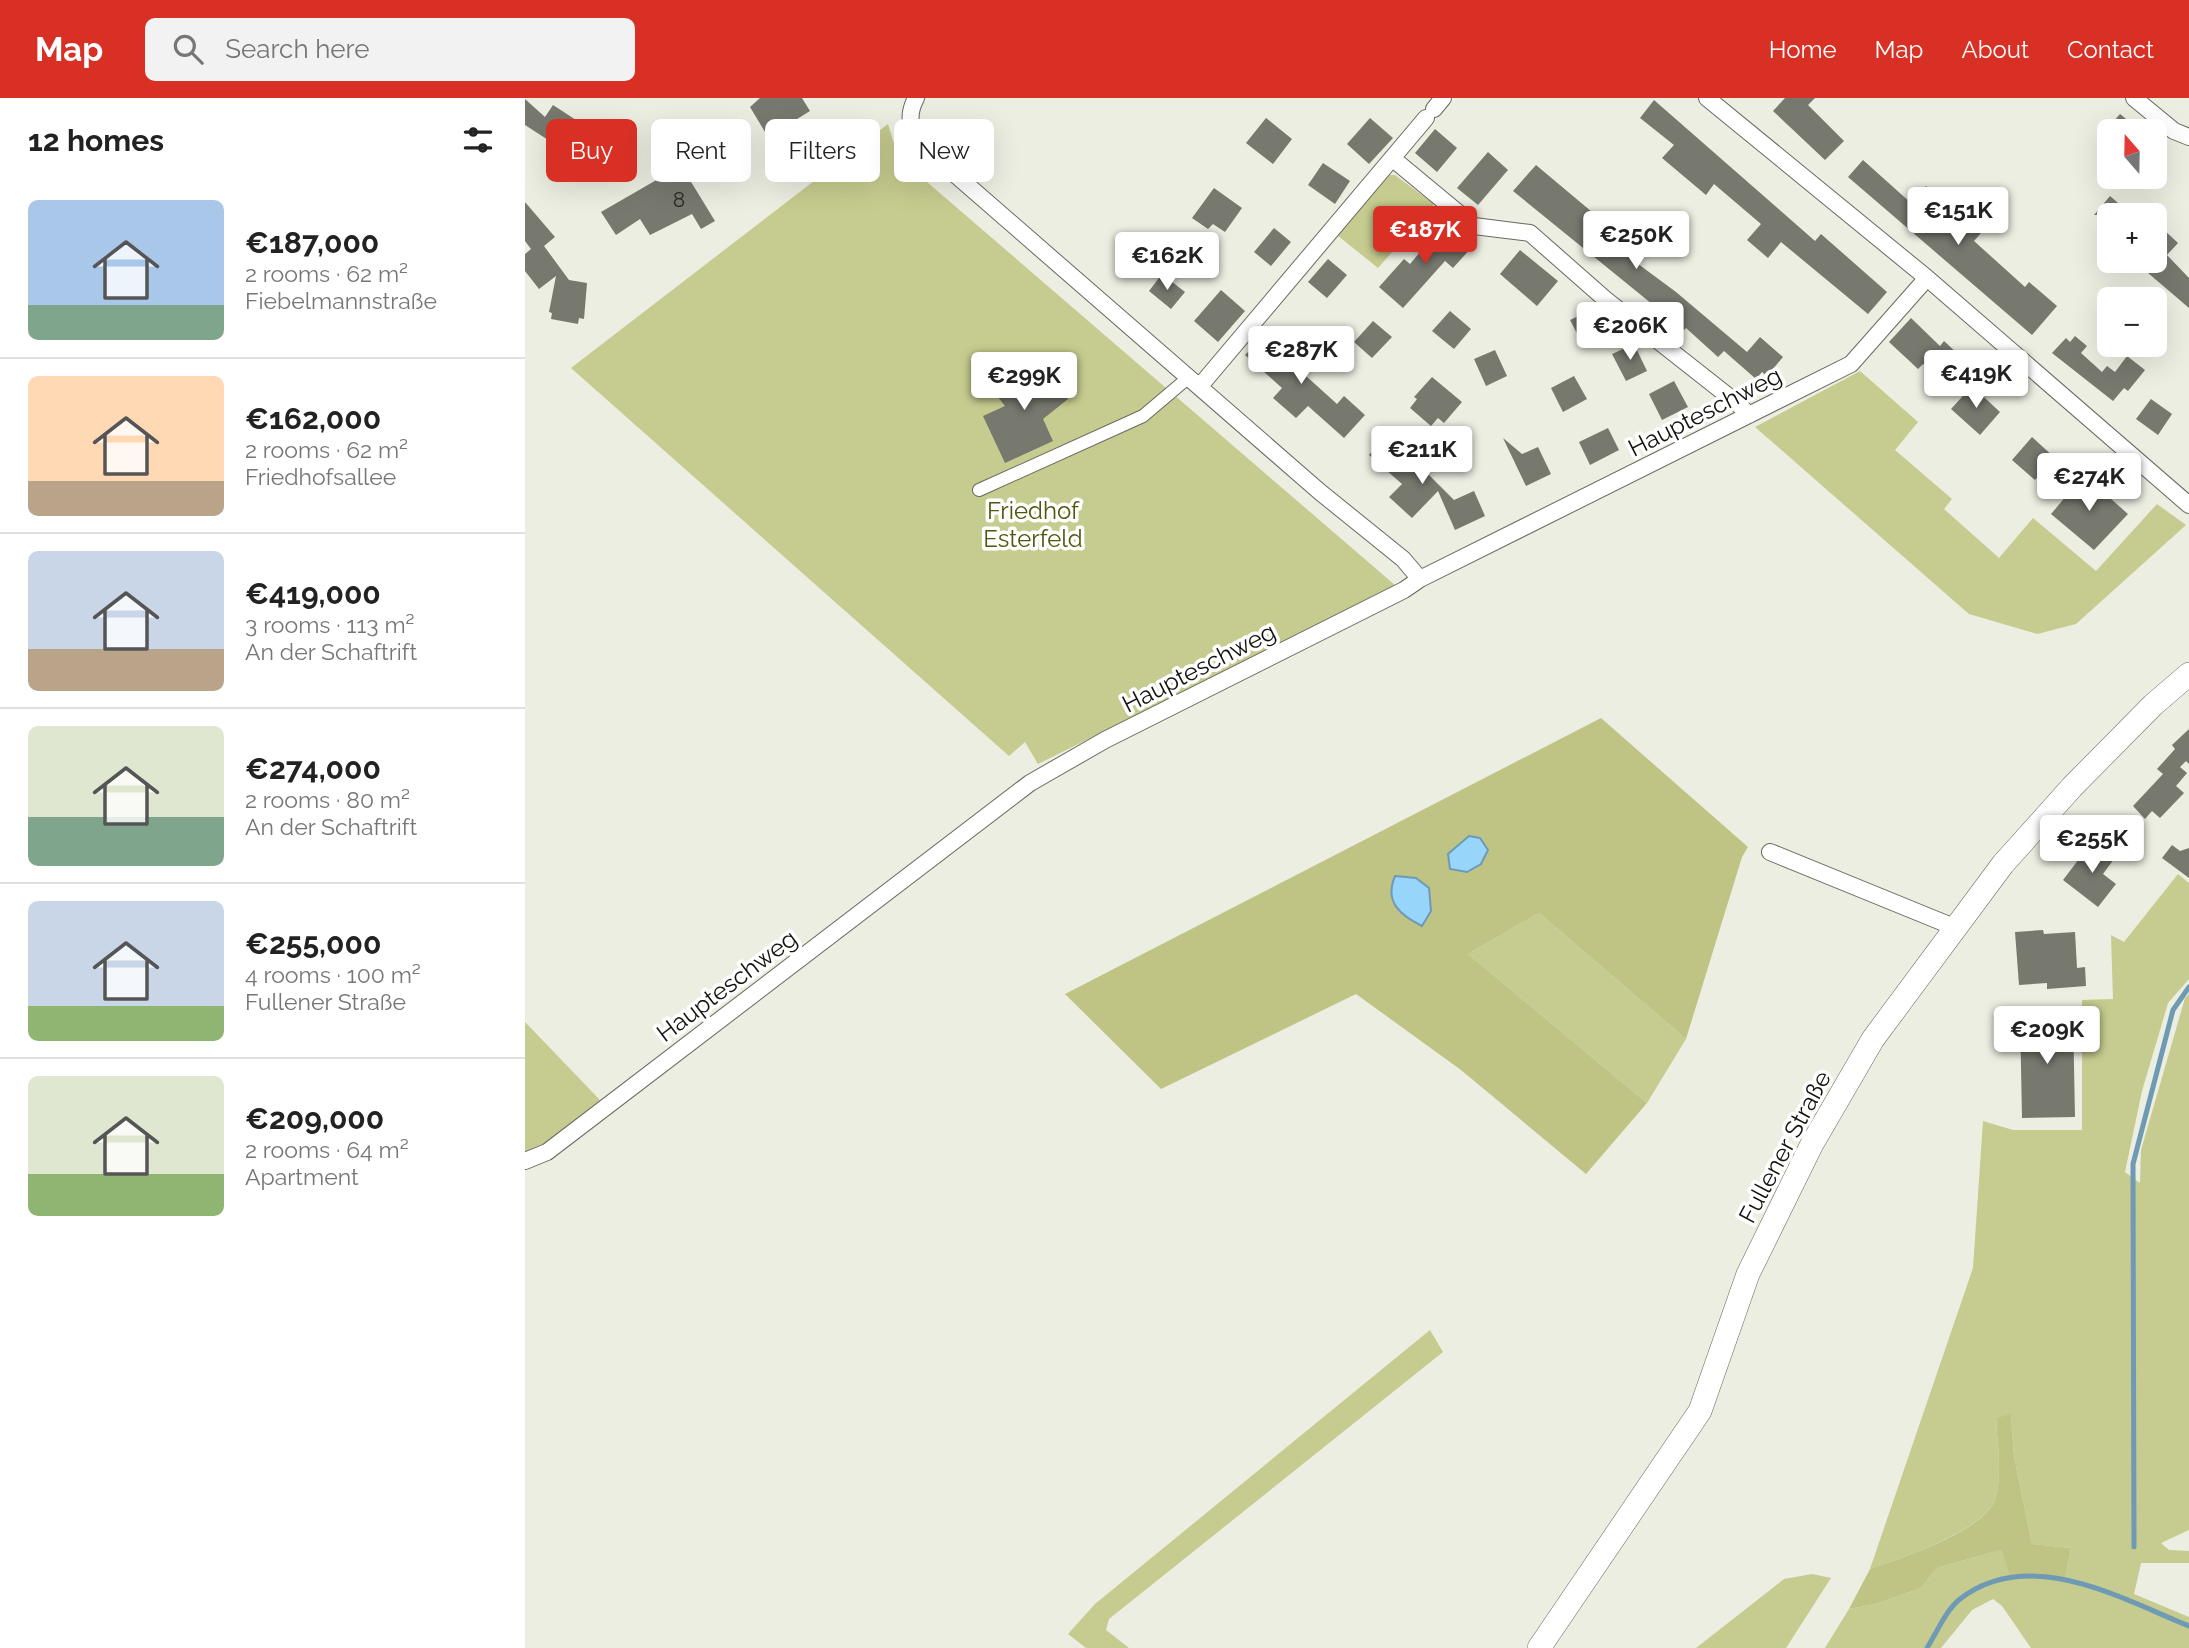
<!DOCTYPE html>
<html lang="en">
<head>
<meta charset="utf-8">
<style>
  :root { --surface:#fff; --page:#f2f2f2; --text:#222; --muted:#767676; --line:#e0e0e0; --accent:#d93025 }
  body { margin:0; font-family:Raleway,sans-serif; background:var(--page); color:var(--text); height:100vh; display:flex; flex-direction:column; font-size:26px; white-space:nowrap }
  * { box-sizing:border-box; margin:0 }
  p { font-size:23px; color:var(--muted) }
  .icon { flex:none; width:38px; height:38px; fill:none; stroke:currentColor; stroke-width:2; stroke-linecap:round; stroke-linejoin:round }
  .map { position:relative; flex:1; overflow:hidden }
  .panel { display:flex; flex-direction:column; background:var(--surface); width:525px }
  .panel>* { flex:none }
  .banner { position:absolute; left:21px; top:21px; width:665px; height:63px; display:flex; gap:14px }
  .needle { width:46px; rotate:340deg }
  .controls { position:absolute; left:1572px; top:21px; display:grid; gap:14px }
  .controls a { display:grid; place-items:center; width:70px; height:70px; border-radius:10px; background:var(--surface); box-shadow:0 7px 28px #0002; font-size:35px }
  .price { position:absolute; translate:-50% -60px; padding:0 16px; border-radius:7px; background:#fff; color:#222; font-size:23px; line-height:46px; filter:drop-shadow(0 2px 4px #0008) }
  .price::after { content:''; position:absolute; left:50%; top:42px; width:21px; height:16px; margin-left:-10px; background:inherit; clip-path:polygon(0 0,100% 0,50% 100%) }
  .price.active { background:var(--accent); color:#fff }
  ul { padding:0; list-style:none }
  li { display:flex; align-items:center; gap:21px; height:175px; padding:0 28px }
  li+li { border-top:2px solid var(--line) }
  li span { display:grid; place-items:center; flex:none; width:196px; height:140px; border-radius:10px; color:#555 }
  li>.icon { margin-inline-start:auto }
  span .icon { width:84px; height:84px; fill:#fffc; stroke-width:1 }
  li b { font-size:30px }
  h2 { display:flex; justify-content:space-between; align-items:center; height:84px; padding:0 28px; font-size:30px }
  .chip { padding:0 24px; border-radius:10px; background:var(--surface); box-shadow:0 7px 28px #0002; font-size:24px; line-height:63px }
  .chip.active { background:var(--accent); color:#fff }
  header { display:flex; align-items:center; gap:42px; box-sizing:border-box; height:98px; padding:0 35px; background:var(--accent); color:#fff }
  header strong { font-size:33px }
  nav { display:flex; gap:38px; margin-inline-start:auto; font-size:24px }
  .search { width:490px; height:63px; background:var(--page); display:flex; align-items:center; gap:18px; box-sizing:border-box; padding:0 24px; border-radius:10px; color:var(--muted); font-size:26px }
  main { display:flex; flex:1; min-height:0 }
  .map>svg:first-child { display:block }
  .green { fill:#c6cb8f }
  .forest { fill:#bfc485 }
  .water { fill:#97d5fb; stroke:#6f9ab4; stroke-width:2 }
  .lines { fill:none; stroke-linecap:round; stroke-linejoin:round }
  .stream { stroke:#6f9ab4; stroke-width:5 }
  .building { fill:#77786e }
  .pedestrian-casing { stroke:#68695f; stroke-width:14 }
  .minor-casing { stroke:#68695f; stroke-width:18 }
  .secondary-casing { stroke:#68695f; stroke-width:24 }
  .pedestrian { stroke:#fff; stroke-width:12 }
  .minor { stroke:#fff; stroke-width:16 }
  .secondary { stroke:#fff; stroke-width:23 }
  .labels { text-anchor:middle; stroke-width:7; stroke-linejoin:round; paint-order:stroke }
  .number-label { font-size:21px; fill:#2a2c26 }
  .street-label { font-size:24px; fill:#11120e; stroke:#fff }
  .park-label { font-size:24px; fill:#53560d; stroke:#fff }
</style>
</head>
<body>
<header>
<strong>Map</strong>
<div class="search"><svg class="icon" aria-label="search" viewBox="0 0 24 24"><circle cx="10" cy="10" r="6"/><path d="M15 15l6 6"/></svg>Search here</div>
<nav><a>Home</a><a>Map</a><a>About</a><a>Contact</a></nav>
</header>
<main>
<section class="panel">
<h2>12 homes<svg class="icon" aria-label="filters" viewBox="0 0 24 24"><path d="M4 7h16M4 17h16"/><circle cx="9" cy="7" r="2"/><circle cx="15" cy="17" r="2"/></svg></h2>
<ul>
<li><span style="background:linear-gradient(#a9c7e8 75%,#7fa58c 0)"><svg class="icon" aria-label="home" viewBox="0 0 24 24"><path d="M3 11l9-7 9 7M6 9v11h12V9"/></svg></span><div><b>€187,000</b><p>2 rooms · 62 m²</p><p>Fiebelmannstraße</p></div></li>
<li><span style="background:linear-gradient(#ffd9b3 75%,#b9a48a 0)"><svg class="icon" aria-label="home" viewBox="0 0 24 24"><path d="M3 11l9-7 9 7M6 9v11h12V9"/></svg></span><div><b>€162,000</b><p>2 rooms · 62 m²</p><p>Friedhofsallee</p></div></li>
<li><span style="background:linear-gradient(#c9d6e8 70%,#b9a48a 0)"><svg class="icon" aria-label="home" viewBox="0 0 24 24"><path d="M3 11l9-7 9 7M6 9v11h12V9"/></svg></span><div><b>€419,000</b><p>3 rooms · 113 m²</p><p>An der Schaftrift</p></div></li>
<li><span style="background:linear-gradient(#dfe7d0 65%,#7fa58c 0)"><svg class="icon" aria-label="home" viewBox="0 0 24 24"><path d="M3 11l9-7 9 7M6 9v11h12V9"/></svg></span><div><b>€274,000</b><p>2 rooms · 80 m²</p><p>An der Schaftrift</p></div></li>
<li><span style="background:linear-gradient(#c9d6e8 75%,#8fb573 0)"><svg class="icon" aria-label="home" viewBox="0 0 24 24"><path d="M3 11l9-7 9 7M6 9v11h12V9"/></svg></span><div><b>€255,000</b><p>4 rooms · 100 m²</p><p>Fullener Straße</p></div></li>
<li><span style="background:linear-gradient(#dfe7d0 70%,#8fb573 0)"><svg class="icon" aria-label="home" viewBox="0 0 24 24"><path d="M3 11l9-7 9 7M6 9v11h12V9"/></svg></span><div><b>€209,000</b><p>2 rooms · 64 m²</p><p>Apartment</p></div></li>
</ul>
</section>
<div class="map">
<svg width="1664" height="1550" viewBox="0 0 1664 1550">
  <rect width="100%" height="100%" fill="#eceee2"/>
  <path class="green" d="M363 26 373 59 871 488 513 666 500 644 484 658 46 270Z
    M863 77H870L909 106 853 170 812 137Z
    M1335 273 1393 324 1370 352 1427 401 1419 411 1474 460 1508 420 1571 473 1632 406 1661 427 1551 526 1512 536 1444 516 1230 329Z
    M1653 776 1664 785V881L1643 905 1617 993 1600 1074 1615 1085 1616 1052 1660 900 1664 896V1432L1636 1445 1644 1452 1664 1453V1465H1616L1609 1496 1664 1519V1550H1506L1477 1508 1468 1501 1447 1512 1416 1550H1300L1324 1511 1351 1506 1396 1490 1412 1470 1476 1452 1486 1480H1540L1546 1450 1507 1446 1489 1358 1486 1317 1471 1320C1472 1346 1478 1376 1470 1401 1459 1433 1376 1460 1345 1471L1448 1170 1458 1023 1488 1032H1557V902L1588 901 1586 837 1599 844Z
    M1014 815 1161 941 1122 1005 943 856Z
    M0 924 75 1002 20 1045 0 1054Z
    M905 1232 918 1254 584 1521 581 1532 604 1550H561L543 1536 570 1506Z
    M1287 1476 1306 1480 1261 1550H1171L1259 1481Z"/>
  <path class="forest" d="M1076 620 1223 749 1217 759 1161 941 1014 815 943 856 1122 1005 1061 1076 936 972 831 896 636 991 540 896Z
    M1486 1316 1489 1358 1507 1446 1546 1450 1540 1481H1486L1476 1452 1412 1470 1396 1490 1351 1506 1324 1511 1345 1471C1376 1460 1460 1433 1470 1401 1478 1376 1472 1346 1471 1320Z"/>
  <path class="water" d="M944 738 955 740 963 752 956 766 942 774 925 771 923 756Z
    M870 778 891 780 904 790 906 813 897 828C875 817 859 804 870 778Z"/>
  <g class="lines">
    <path class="stream" d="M1609 1449 1608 1066 1648 912 1664 889
      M1402 1550C1412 1534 1421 1512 1435 1501 1504 1447 1597 1501 1664 1528"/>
  </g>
  <path class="building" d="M235 0H277L285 13 243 39 225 9Z
    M1260 0H1290L1283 7 1319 43 1300 62 1248 13Z
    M0 1 20 19 28 7 51 22 49 26 88 44 75 71 56 62 58 57 36 46 34 49 0 27Z
    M1129 2 1290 143 1296 136 1362 194 1343 216 1256 144 1243 160 1222 142 1236 126 1189 86 1181 97 1137 60 1149 47 1115 20Z
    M1595 16 1616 33H1580Z
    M741 20 767 41 748 66 721 45Z
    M845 20 868 40 844 66 822 46Z
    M185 26 207 57 193 67 189 62 163 79 190 123 176 131 167 116 125 137 115 121 91 137 76 114 166 62 158 51 162 48 159 43Z
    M910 31 932 50 912 74 890 55Z
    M963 54 983 72 953 107 932 90Z
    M1338 62 1386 105 1401 88 1456 135 1449 143 1500 189 1504 184 1532 208 1507 237 1323 79Z
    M798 65 825 83 810 106 783 87Z
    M1011 67 1073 119 1068 125 1103 155 1101 157 1151 194 1222 254 1235 239 1258 259 1242 278 1237 274 1231 281 1199 253 1193 259 1161 230 1159 232 988 93Z
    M689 90 717 110 700 134 688 126 683 131 667 120Z
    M1585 98 1607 117H1569Z
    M0 104 30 139 19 148 44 182 62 185 59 221 54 220 53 226 26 221 27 215 24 214 31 178 14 191 0 173V156L6 151 0 143Z
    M919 126 947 149 928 170 920 163 878 210 854 189 879 161 885 166Z
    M749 130 766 144 746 168 729 154Z
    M1637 130 1653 145 1642 157 1664 180V210L1609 163H1629V139Z
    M995 152 1033 183 1012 208 975 176Z
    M803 161 822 177 802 200 783 184Z
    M637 176 660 194 646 211 624 193Z
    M696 192 720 213 693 244 669 223Z
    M1066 212 1078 237 1058 247 1045 222Z
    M925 213 946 231 929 251 907 233Z
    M1386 220 1415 248 1419 243 1433 256 1412 278 1398 266 1393 271 1364 244Z
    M848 223 867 239 847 260 829 244Z
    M746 231 768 250 760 259 812 306 819 298 840 317 819 340 783 308 771 320 748 300 757 290 720 257Z
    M1550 238 1562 248 1556 255 1577 274 1582 268 1590 274 1602 258 1620 272 1603 293 1599 290 1588 303 1527 255 1541 240 1545 244Z
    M1109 246 1122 273 1101 283 1087 256Z
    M970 252 982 278 961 288 949 261Z
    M510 261 543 301 518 321 528 343 480 365 458 318 480 308 469 294Z
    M1049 278 1062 301 1038 314 1026 290Z
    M907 279 937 304 919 325 913 320 906 328 885 310 892 301 889 299Z
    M1149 283 1163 309 1137 322 1124 296Z
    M1447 288 1475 314 1455 337 1426 311Z
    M1626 301 1647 316 1633 337 1611 321Z
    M1083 330 1094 352 1065 367 1054 344Z
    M863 336 929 402 949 393 960 418 930 432 913 393 887 420 864 399 877 386 844 357Z
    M1507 339 1530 360 1510 382 1487 362Z
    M978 340 997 356 1013 349 1026 376 1001 388Z
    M1559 377 1603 416 1569 452 1526 416Z
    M1664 631V666L1661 663 1655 669 1662 675 1651 688 1659 695 1635 720 1627 713 1620 721 1608 708 1638 676 1632 671 1650 651 1647 647Z
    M1567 744 1589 761 1578 776 1591 786 1573 809 1538 782Z
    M1647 747 1655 753 1664 750V780L1637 760Z
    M1518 832 1519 836 1550 834 1552 870 1560 869 1561 888 1522 891V885L1494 887 1490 834Z
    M1548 916 1550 1019 1497 1020 1495 917Z"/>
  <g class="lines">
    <defs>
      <path id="pedestrian" d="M454 392 618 318 664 279"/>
      <path id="minor" d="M391 0C382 17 385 28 394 45L795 394 878 461 895 481
        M1182 0 1402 180 1664 407
        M1609 0 1649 33 1664 39
        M909 11 918 0
        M867 60 949 128 1005 135 1080 201 1212 305 1224 317
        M675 288 901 20
        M1245 754 1429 829
        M0 1063 22 1054 505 685 580 642 879 492 895 481 1326 266 1402 180"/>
      <path id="secondary" d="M1014 1550 1175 1313 1223 1176 1287 1046 1348 941 1478 766 1547 689 1628 607 1664 576"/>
    </defs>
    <use href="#pedestrian" class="pedestrian-casing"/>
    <use href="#minor" class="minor-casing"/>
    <use href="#secondary" class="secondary-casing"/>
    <use href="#pedestrian" class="pedestrian"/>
    <use href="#minor" class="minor"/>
    <use href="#secondary" class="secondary"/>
  </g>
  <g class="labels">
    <g class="number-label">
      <text x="154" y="109">8</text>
    </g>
    <g class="street-label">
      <text transform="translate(1180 314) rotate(-27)" y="8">Haupteschweg</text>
      <text transform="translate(674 570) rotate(-27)" y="8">Haupteschweg</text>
      <text transform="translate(202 888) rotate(-37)" y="8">Haupteschweg</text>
      <text transform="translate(1260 1049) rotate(-62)" y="8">Fullener Straße</text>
    </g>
    <g class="park-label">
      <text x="508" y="421">Friedhof<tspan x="508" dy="28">Esterfeld</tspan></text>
    </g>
  </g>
</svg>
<div class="controls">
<a><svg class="needle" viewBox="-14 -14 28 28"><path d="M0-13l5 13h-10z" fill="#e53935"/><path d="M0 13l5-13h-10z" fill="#767676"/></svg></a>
<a>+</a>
<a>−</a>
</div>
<b class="price" style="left:1433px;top:149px">€151K</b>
<b class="price active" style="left:900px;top:168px">€187K</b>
<b class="price" style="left:1111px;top:173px">€250K</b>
<b class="price" style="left:642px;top:194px">€162K</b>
<b class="price" style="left:1105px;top:264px">€206K</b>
<b class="price" style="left:776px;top:288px">€287K</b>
<b class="price" style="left:1451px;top:312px">€419K</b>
<b class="price" style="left:499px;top:314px">€299K</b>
<b class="price" style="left:897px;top:388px">€211K</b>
<b class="price" style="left:1564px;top:415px">€274K</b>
<b class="price" style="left:1567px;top:777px">€255K</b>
<b class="price" style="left:1522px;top:968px">€209K</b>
<div class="banner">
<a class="chip active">Buy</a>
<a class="chip">Rent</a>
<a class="chip">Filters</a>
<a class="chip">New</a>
</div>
</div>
</main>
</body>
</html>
